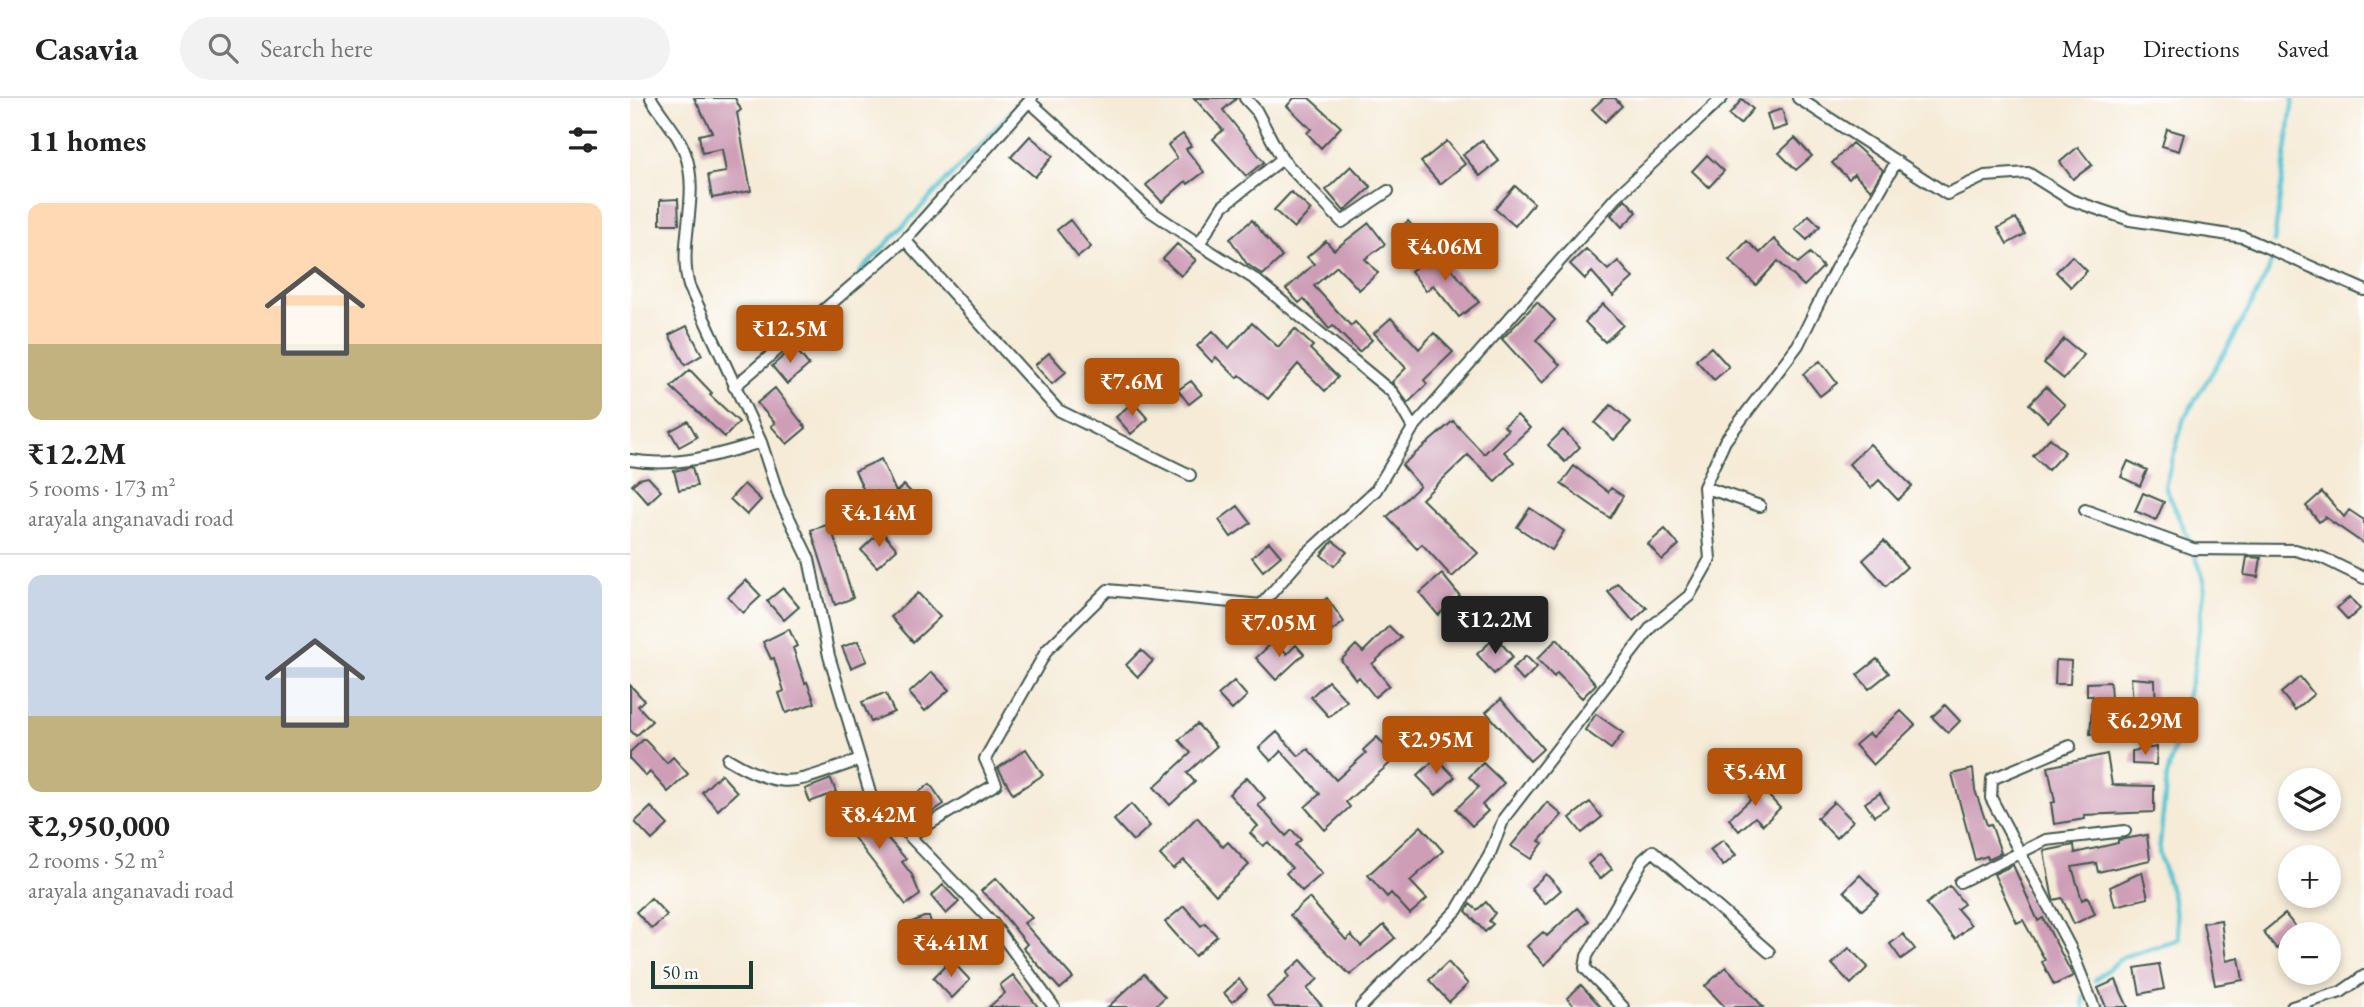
<!DOCTYPE html>
<html lang="en">
<head>
<meta charset="utf-8">
<style>
  :root { --surface:#fff; --page:#f2f2f2; --text:#222; --muted:#767676; --line:#e0e0e0; --accent:#b45309 }
  body { margin:0; font-family:"EB Garamond",serif; background:var(--page); color:var(--text); height:100vh; display:flex; flex-direction:column; font-size:26px; white-space:nowrap }
  * { box-sizing:border-box; margin:0 }
  p { font-size:23px; color:var(--muted) }
  .icon { flex:none; width:38px; height:38px; fill:none; stroke:currentColor; stroke-width:2; stroke-linecap:round; stroke-linejoin:round }
  .map { position:relative; flex:1; overflow:hidden }
  .details { display:flex; flex-direction:column; background:var(--surface); width:630px }
  .details>* { flex:none }
  .controls { position:absolute; left:1648px; top:670px; display:grid; gap:14px }
  .controls a { display:grid; place-items:center; width:63px; height:63px; border-radius:50%; background:var(--surface); box-shadow:0 4px 10px #0003; font-size:35px }
  .scale { position:absolute; left:21px; bottom:18px; width:102px; box-sizing:border-box; padding-left:7px; border:4px solid #1f3d34; border-top:0; font-size:19px; line-height:24px; white-space:nowrap; color:#1f3d34; -webkit-text-stroke:5px #fff; paint-order:stroke }
  .price { position:absolute; translate:-50% -60px; padding:0 16px; border-radius:7px; background:var(--accent); color:#fff; font-size:23px; line-height:46px; filter:drop-shadow(0 2px 4px #0008) }
  .price::after { content:''; position:absolute; left:50%; top:42px; width:21px; height:16px; margin-left:-10px; background:inherit; clip-path:polygon(0 0,100% 0,50% 100%) }
  .price.current { background:#222; color:#fff }
  ul { padding:0; list-style:none }
  li { display:grid; align-content:center; gap:14px; height:371px; padding:0 28px }
  li+li { border-top:2px solid var(--line) }
  li span { display:grid; place-items:center; height:217px; border-radius:14px; color:#555 }
  li>.icon { margin-inline-start:auto }
  span .icon { width:126px; height:126px; fill:#fffc; stroke-width:1 }
  li b { font-size:30px }
  h2 { display:flex; justify-content:space-between; align-items:center; height:84px; padding:0 28px; font-size:30px }
  header { display:flex; align-items:center; gap:42px; box-sizing:border-box; height:98px; padding:0 35px; background:var(--surface); border-bottom:2px solid var(--line) }
  header strong { font-size:33px }
  nav { display:flex; gap:38px; margin-inline-start:auto; font-size:24px }
  .search { width:490px; height:63px; background:var(--page); display:flex; align-items:center; gap:18px; box-sizing:border-box; padding:0 24px; border-radius:38px; color:var(--muted); font-size:26px }
  main { display:flex; flex:1; min-height:0 }
  .map>svg:first-child { display:block }
  .lines { fill:none; stroke-linecap:round; stroke-linejoin:round }
  .stream { stroke:#58c4d2; stroke-width:4.5 }
  .building { fill:#ce9db6 }
  .street-casing { stroke:#3f574c; stroke-width:14 }
  .street { stroke:#fff; stroke-width:10 }
</style>
</head>
<body>
<header>
<strong>Casavia</strong>
<div class="search"><svg class="icon" aria-label="search" viewBox="0 0 24 24"><circle cx="10" cy="10" r="6"/><path d="M15 15l6 6"/></svg>Search here</div>
<nav><a>Map</a><a>Directions</a><a>Saved</a></nav>
</header>
<main>
<section class="details">
<h2>11 homes<svg class="icon" aria-label="filters" viewBox="0 0 24 24"><path d="M4 7h16M4 17h16"/><circle cx="9" cy="7" r="2"/><circle cx="15" cy="17" r="2"/></svg></h2>
<ul>
<li><span style="background:linear-gradient(#ffd9b3 65%,#c2b280 0)"><svg class="icon" aria-label="home" viewBox="0 0 24 24"><path d="M3 11l9-7 9 7M6 9v11h12V9"/></svg></span><div><b>₹12.2M</b><p>5 rooms · 173 m²</p><p>arayala anganavadi road</p></div></li>
<li><span style="background:linear-gradient(#c9d6e8 65%,#c2b280 0)"><svg class="icon" aria-label="home" viewBox="0 0 24 24"><path d="M3 11l9-7 9 7M6 9v11h12V9"/></svg></span><div><b>₹2,950,000</b><p>2 rooms · 52 m²</p><p>arayala anganavadi road</p></div></li>
</ul>
</section>
<div class="map">
<svg width="1734" height="909" viewBox="0 0 1734 909">
  <rect width="100%" height="100%" fill="#fff"/>
  <filter id="ink" filterUnits="userSpaceOnUse"><feTurbulence type="fractalNoise" baseFrequency=".0143" numOctaves="2"/><feDisplacementMap in="SourceGraphic" scale="14" xChannelSelector="R" yChannelSelector="G"/><feConvolveMatrix kernelMatrix="1 2 1 2 8 2 1 2 1" color-interpolation-filters="sRGB"/></filter>
  <filter id="wash" filterUnits="userSpaceOnUse"><feTurbulence type="fractalNoise" baseFrequency=".00686" numOctaves="4" result="noise"/><feDisplacementMap in="SourceGraphic" scale="28" xChannelSelector="R" yChannelSelector="G"/><feGaussianBlur stdDeviation="1.57" result="paint"/><feColorMatrix in="noise" values="0 0 0 0 0 0 0 0 0 0 0 0 0 0 0 0 0 1.4 0 .05"/><feComposite in="paint" operator="in"/></filter>
  <g filter="url(#wash)">
    <rect width="100%" height="100%" fill="#f5ebd7"/>
    <g class="lines">
      <path class="stream" d="M1644 144 1663 0
        M229 175 394 0
        M1465 882 1493 859 1549 841 1544 804 1529 754 1537 678 1564 572 1575 485 1563 451 1535 388 1554 320 1604 239 1638 174 1643 158
        M1453 898 1454 909"/>
    </g>
    <g id="blocks">
      <path class="building" d="M64 0H105L111 12 107 15 121 93 82 100 78 77 96 74 92 51 72 55 69 37 82 34Z
        M564 0H607L593 12 634 64 616 78 583 41 593 32Z
        M664 0H679L711 29 691 50 677 35 681 31 657 8Z
        M974 0H985L992 8 975 24 962 11Z
        M1112 1 1123 11 1110 26 1099 17Z
        M1152 11 1157 28 1142 33 1137 16Z
        M1537 31 1554 36 1549 53 1532 48Z
        M553 36 561 48 556 51 574 74 558 86 556 83 532 104 516 87 547 60 538 47Z
        M400 38 423 58 405 79 381 59Z
        M1165 40 1182 58 1166 72 1149 55Z
        M852 42 869 63 850 78 833 57Z
        M817 43 835 66 810 86 791 64Z
        M1222 45 1253 72 1241 92 1224 76 1219 81 1202 65Z
        M1448 49 1462 67 1443 81 1430 64Z
        M1077 57 1094 73 1079 89 1062 73Z
        M721 68 741 89 714 113 696 92Z
        M885 88 904 105 885 128 865 111Z
        M661 94 681 112 664 130 644 112Z
        M48 101 49 126H30V102Z
        M995 101 1007 114 992 129 981 117Z
        M1179 117 1190 128 1177 142 1165 131Z
        M1386 120 1395 136 1377 146 1368 130Z
        M440 122 461 149 448 159 427 132Z
        M622 122 652 159 633 177 617 166 600 141Z
        M778 123 791 138 776 151 763 136Z
        M739 125 755 146 735 161 748 175 729 192 707 168 684 188 721 228 725 224 742 242 729 254 703 228 699 231 674 201 669 205 656 191 684 166 677 159 696 143 704 152Z
        M1144 141 1168 165 1180 155 1193 169 1174 188 1148 163 1126 187 1099 162 1117 143 1130 155Z
        M547 146 566 162 551 178 533 161Z
        M956 151 978 172 988 163 1003 180 983 198 962 174 955 181 940 166Z
        M807 153 849 204 829 219 803 187 796 193 781 173Z
        M1442 158 1457 173 1441 189 1426 174Z
        M907 204 925 222 906 242 930 267 912 285 872 241Z
        M973 206 993 227 975 244 955 224Z
        M761 220 789 251 804 235 823 254 794 282 797 286 778 305 762 284 776 270 744 235Z
        M622 225 648 249 665 231 683 248 680 251 708 279 695 293 668 266 638 301 610 277 607 280 586 259 582 264 567 248 583 233 599 250Z
        M57 228 72 257 55 267 39 237Z
        M1434 241 1454 257 1434 281 1414 265Z
        M164 249 179 267 157 286 142 268Z
        M1081 249 1099 269 1084 282 1066 262Z
        M419 255 436 274 422 286 405 267Z
        M1190 263 1207 285 1190 298 1173 276Z
        M60 272 82 295 80 297 109 324 95 339 41 289Z
        M561 283 572 296 559 306 548 292Z
        M1416 289 1435 307 1418 324 1399 306Z
        M145 290 176 330 157 346 141 328 145 325 127 305Z
        M503 304 518 321 501 336 486 319Z
        M981 307 1001 324 984 342 965 325Z
        M887 317 900 330 874 354 884 364 865 383 838 357 792 401 848 455 822 479 792 446 787 451 757 419 790 388 772 367 823 323 854 356 878 332 874 328Z
        M58 323 67 339 49 349 40 333Z
        M933 332 950 349 935 364 918 347Z
        M1420 340 1435 354 1418 372 1403 358Z
        M1240 346 1282 388 1268 402 1249 382 1241 390 1219 366Z
        M251 361 266 394 274 387 296 410 277 427 246 393 236 397 225 373Z
        M1498 363 1517 372 1510 388 1491 379Z
        M944 368 978 394 981 390 993 398 980 420 931 386Z
        M62 369 67 388 49 392 44 373Z
        M18 379 31 393 18 405 2 387 9 381Z
        M114 386 131 402 117 417 100 401Z
        M1692 394 1714 419 1719 412 1734 422V446L1695 419 1689 424 1676 408Z
        M1513 395 1534 404 1526 422 1505 413Z
        M608 408 621 425 601 439 589 422Z
        M900 410 934 433 922 452 887 429Z
        M200 426 223 500 205 507 181 432Z
        M1035 431 1049 447 1032 462 1018 446Z
        M251 433 267 451 247 469 231 452Z
        M703 443 717 454 704 468 691 457Z
        M1254 443 1277 469 1256 488 1233 462Z
        M639 444 651 458 633 473 622 459Z
        M1617 459 1631 460 1628 479 1614 477Z
        M812 476 830 498 808 517 790 495Z
        M116 482 131 498 113 515 98 499Z
        M987 485 1017 510 1003 523 978 494Z
        M153 490 169 509 154 522 137 503Z
        M288 495 310 519 283 544 261 519Z
        M1720 499 1730 511 1718 522 1707 510Z
        M697 500 714 524 694 539 677 515Z
        M759 528 771 540 742 566 759 587 745 599 729 579 726 582 711 562 726 547 733 554Z
        M159 531 167 548 163 550 175 585 177 584 185 605 156 615 149 595 154 593 144 560 141 561 133 544Z
        M866 539 883 559 864 576 847 556Z
        M927 541 966 586 952 600 927 575 924 579 907 561Z
        M645 542 657 556 666 547 674 556 646 582 626 560Z
        M228 543 237 563 221 570 212 549Z
        M511 552 523 563 508 579 496 567Z
        M896 558 907 569 893 583 882 571Z
        M1247 561 1259 575 1239 591 1227 577Z
        M1426 562 1441 563 1440 586H1425Z
        M302 574 319 592 295 613 279 595Z
        M1670 579 1684 596 1665 612 1651 595Z
        M1501 580 1525 582 1526 616 1504 618Z
        M604 583 617 598 602 612 588 597Z
        M698 583 717 603 699 619 681 599Z
        M1480 584 1483 638 1460 636 1463 598H1457V585Z
        M0 587 14 602 8 608 22 623 6 638 0 632Z
        M252 596H256L264 614 241 624 232 604Z
        M871 601 913 651 900 663 856 614Z
        M1315 607 1330 623 1318 635 1302 619Z
        M1271 613 1285 627 1243 667 1225 647 1239 635 1243 639Z
        M966 616 993 635 981 651 955 632Z
        M567 626 587 648 557 675 565 684 540 707 524 689 561 655 549 642Z
        M647 634 669 658 678 651 706 682 736 655 733 652 747 639 766 660 716 704 720 709 695 732 675 709 690 696 651 653 641 663 629 650Z
        M14 641 37 665 43 659 58 676 38 694 20 674 16 678 0 661V654Z
        M1527 649 1526 667 1502 666V653Z
        M396 651 413 677 383 696 368 670Z
        M1477 656 1482 687 1524 688V714L1454 717 1455 721 1424 726 1421 705 1425 704 1418 669Z
        M806 660 825 679 806 697 787 678Z
        M853 665 874 685 852 707 858 713 842 728 826 711 849 689 839 679Z
        M1343 671 1345 692 1357 727 1361 726 1371 755 1358 761 1357 758 1345 762 1322 676Z
        M91 676 107 694 88 712 72 694Z
        M617 679 635 700 628 707 656 738 662 732 671 742 665 747 692 776 672 793 656 775 662 770 638 744 633 748 620 735 628 728 599 696Z
        M201 681 206 694 180 704 175 691Z
        M1123 681 1150 710 1133 727 1125 719 1109 733 1099 721 1121 701 1119 698 1122 695 1115 688Z
        M300 686 314 706 289 723 275 704Z
        M1250 695 1258 709 1244 718 1235 705Z
        M223 701 276 761 272 764 282 777 290 797 276 807 205 715Z
        M917 704 932 717 909 743 913 745 901 761 881 748Z
        M960 704 972 719 952 735 940 720Z
        M1204 704 1223 723 1206 740 1187 720Z
        M501 706 520 728 503 743 484 722Z
        M21 709 38 727 22 742 5 724Z
        M567 719 593 749 598 744 619 767 586 797 554 762 543 771 530 757Z
        M791 728 813 753 780 783 797 801 780 816 761 795 757 799 738 777Z
        M1517 737 1520 762 1468 774 1466 765 1442 769 1452 802 1458 799 1465 816 1444 826 1432 800 1424 802 1422 797 1414 753 1444 747 1445 755 1488 745V742Z
        M1093 742 1106 757 1093 768 1080 752Z
        M970 756 982 771 970 781 958 766Z
        M1383 767 1408 823 1413 820 1443 878 1424 887 1412 864 1415 862 1393 822 1387 825 1364 776Z
        M1512 774 1518 800 1485 808 1480 789Z
        M916 776 931 792 915 806 901 790Z
        M1230 777 1249 797 1232 812 1214 793Z
        M366 780 402 820 394 825 443 880 430 891 393 850 397 846 363 804 351 793Z
        M313 787 329 804 316 816 301 798Z
        M1320 788 1334 806 1327 811 1341 827 1325 841 1296 806Z
        M21 800 37 817 22 831 6 814Z
        M679 800 716 842 721 837 731 848 754 827 765 840 720 877 660 817Z
        M856 804 865 815 859 823 863 826 855 834 836 813 840 806 847 812Z
        M554 808 571 828 575 825 587 838 565 858 535 824Z
        M947 810 959 823 914 867 897 848 913 834 917 838Z
        M1655 816 1669 833 1661 836 1647 851 1633 834Z
        M294 819H299L310 848 291 855 279 825Z
        M1591 822 1596 863 1609 860 1613 882 1585 887 1573 825Z
        M1273 836 1285 851 1271 861 1260 846Z
        M1219 850 1238 869 1221 886 1202 866Z
        M321 862 340 882 322 900 303 880Z
        M671 862 688 881 677 891 693 909H645L637 899 659 879 656 875Z
        M818 864 838 886 819 904 799 882Z
        M1529 866 1534 891 1510 896 1505 870Z
        M1096 869 1121 895 1133 909H1095L1075 888Z
        M514 876 535 899 524 909H478Z
        M383 877 408 909H359L375 895 370 887Z
        M609 881 617 891 602 904 594 895Z
        M1486 882 1491 894 1498 909H1476L1468 890Z
        M951 887 971 909H945L937 900Z"/>
    </g>
  </g>
  <g filter="url(#ink)">
    <use href="#blocks" fill-opacity="0" stroke="#3f574c" stroke-width="2"/>
    <g class="lines">
      <defs>
        <path id="street" d="M21 0C32 19 48 34 55 55 71 98 47 146 59 188L131 344 149 399 179 461 199 558 241 698 362 824 424 909
          M1168 0 1317 96 1355 78 1398 75 1441 102 1500 122 1613 139 1734 192
          M399 3 519 112 569 146
          M652 61 712 124 758 93
          M275 142 428 312 560 377
          M104 289 275 142 402 0
          M783 330 986 99 1092 0
          M0 362C45 370 89 357 131 344
          M1074 389 1130 408
          M1455 412 1563 451 1665 452 1693 460 1734 480
          M1440 648 1362 681 1361 700 1440 849 1464 909
          M98 661C158 697 167 682 230 662
          M279 738 366 686 355 661 417 552 478 492 631 507 673 459 746 392 783 330 763 295 626 182 569 146 593 108 652 61 626 12 615 0
          M1330 784 1416 742 1495 733
          M731 909 827 812 859 758 874 720 1022 528 1059 498 1080 461 1074 389 1095 343 1168 247 1205 172 1266 64
          M993 909 955 870 957 858 1013 762 1023 753 1139 854
          M1662 909 1711 894 1734 878"/>
      </defs>
      <use href="#street" class="street-casing"/>
      <use href="#street" class="street"/>
    </g>
  </g>
</svg>
<div class="controls">
<a><svg class="icon" aria-label="layers" viewBox="0 0 24 24"><path d="M12 4l9 5-9 5-9-5zM3 14l9 5 9-5"/></svg></a>
<a>+</a>
<a>−</a>
</div>
<div class="scale">50 m</div>
<b class="price" style="left:815px;top:185px">₹4.06M</b>
<b class="price" style="left:160px;top:267px">₹12.5M</b>
<b class="price" style="left:502px;top:320px">₹7.6M</b>
<b class="price" style="left:249px;top:451px">₹4.14M</b>
<b class="price current" style="left:865px;top:558px">₹12.2M</b>
<b class="price" style="left:649px;top:561px">₹7.05M</b>
<b class="price" style="left:1515px;top:659px">₹6.29M</b>
<b class="price" style="left:806px;top:678px">₹2.95M</b>
<b class="price" style="left:1125px;top:710px">₹5.4M</b>
<b class="price" style="left:249px;top:753px">₹8.42M</b>
<b class="price" style="left:321px;top:881px">₹4.41M</b>
</div>
</main>
</body>
</html>
